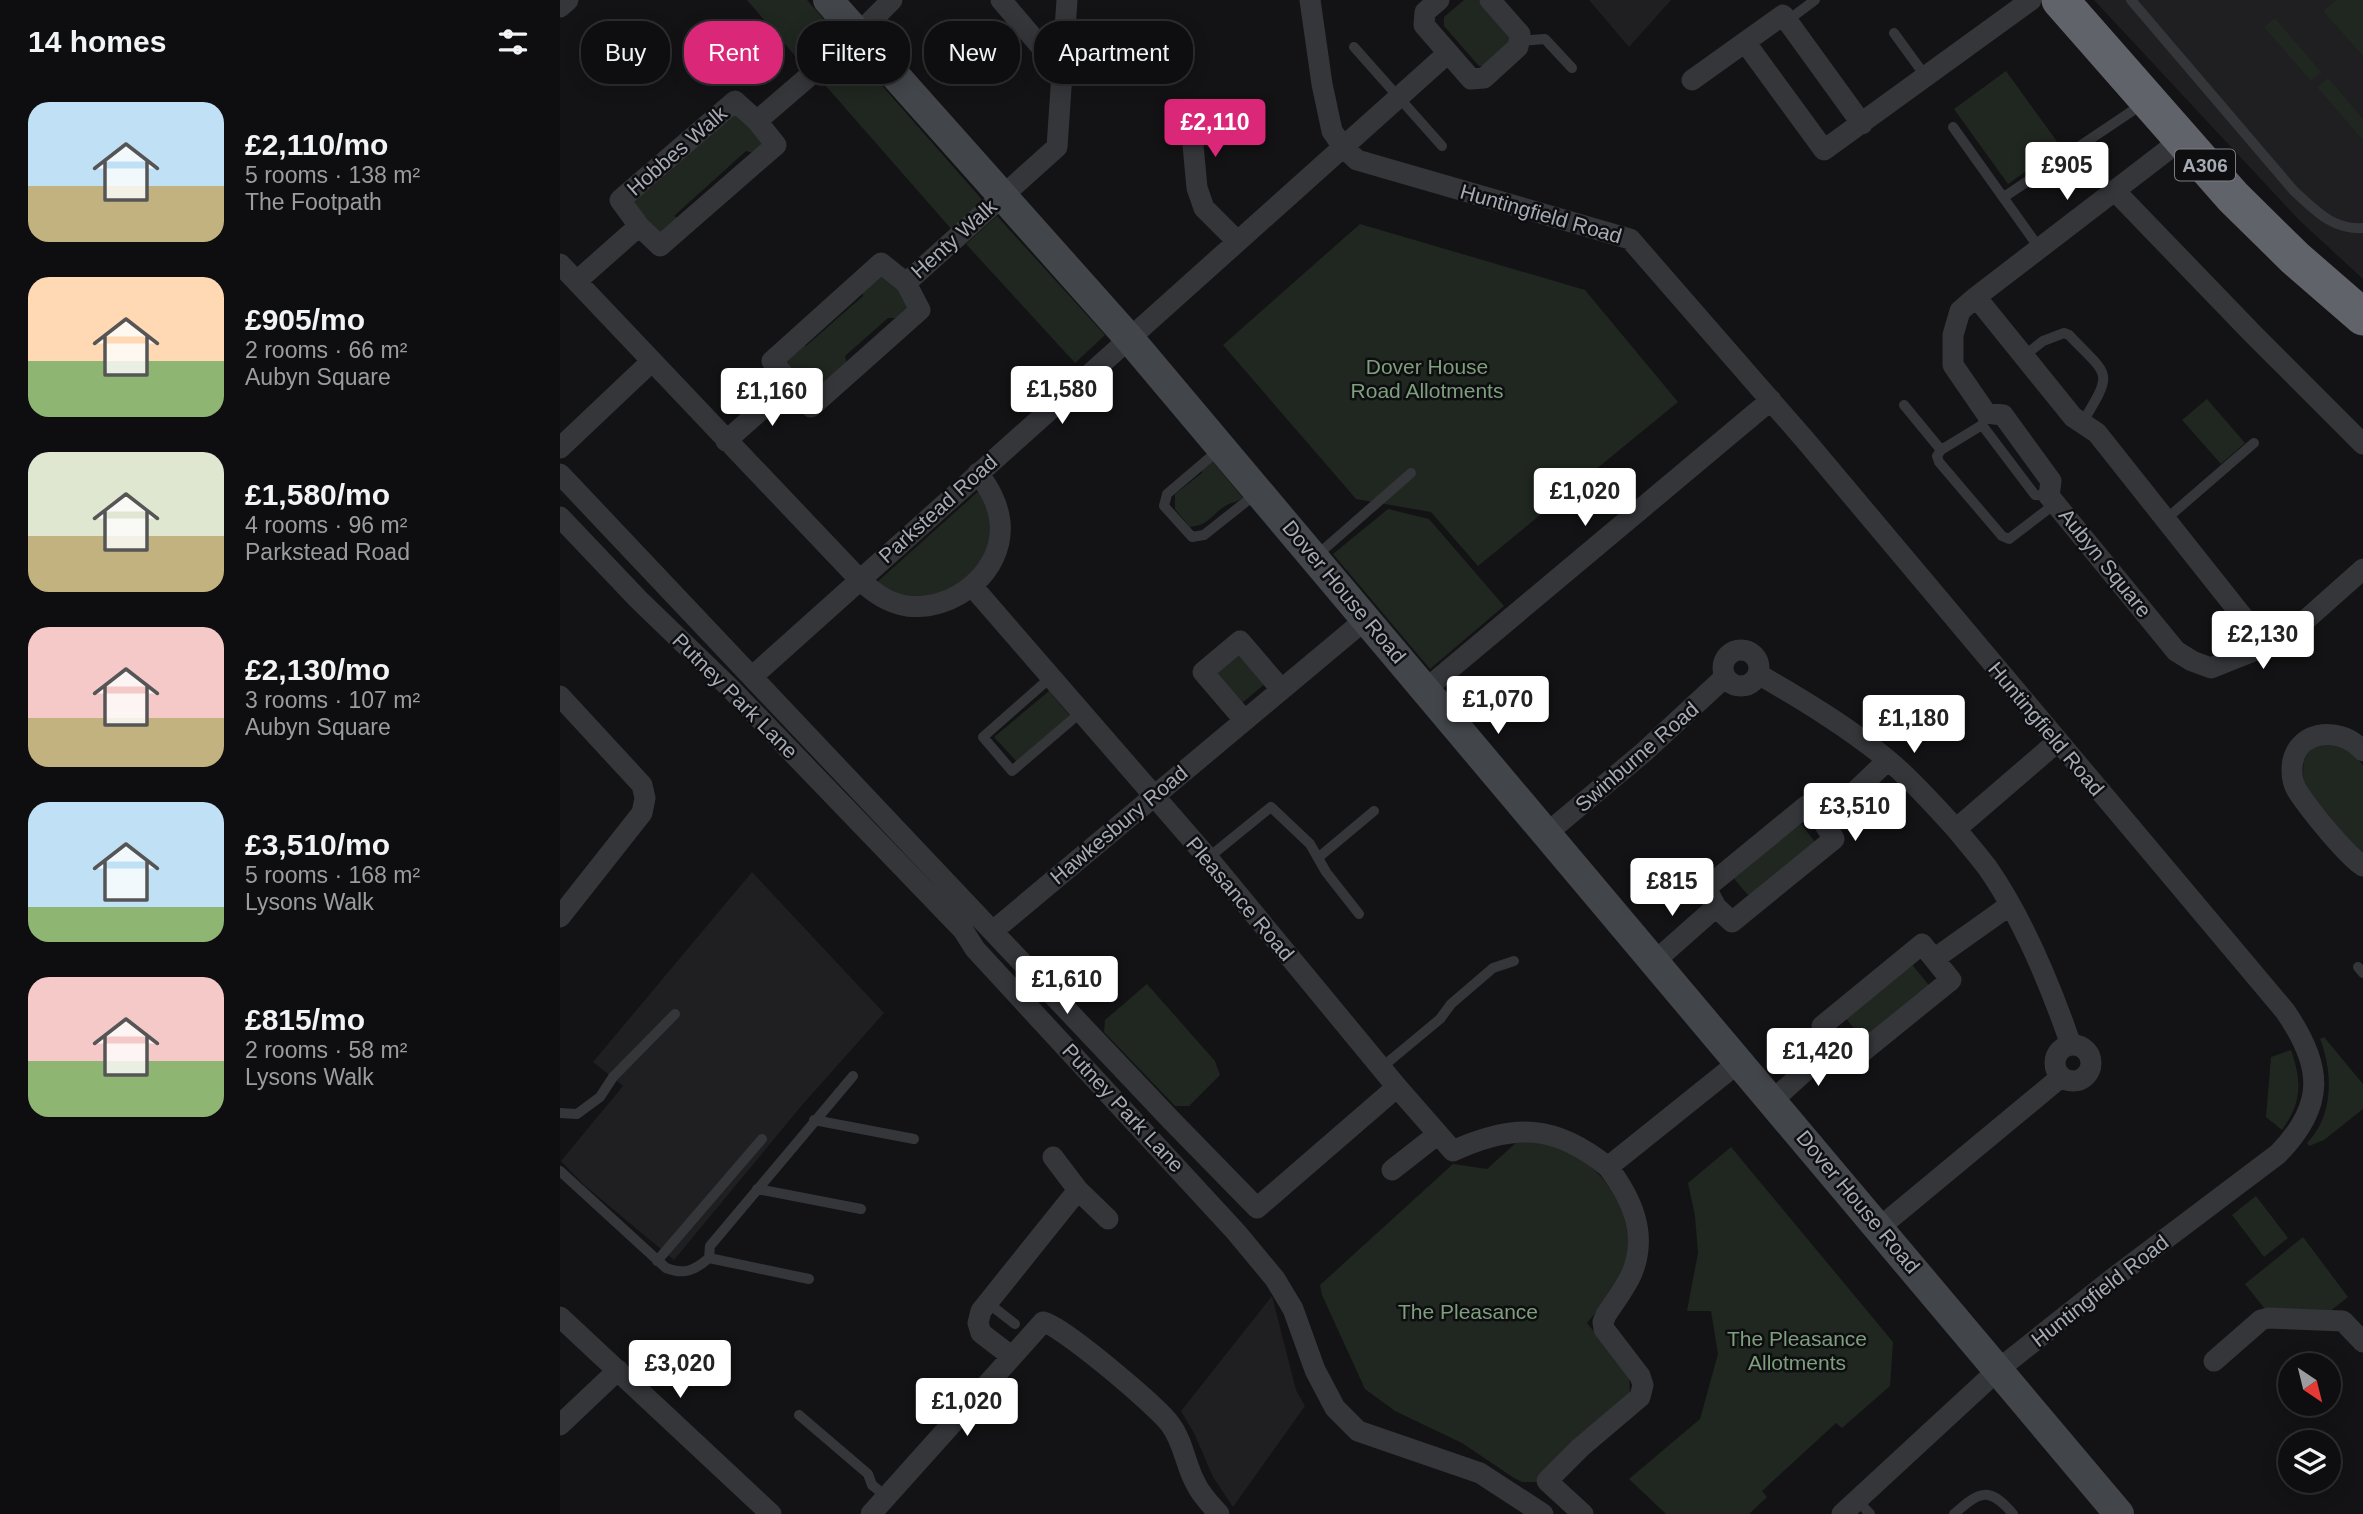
<!DOCTYPE html>
<html lang="en">
<head>
<meta charset="utf-8">
<style>
  :root { --surface:#0e0e10; --page:#1c1c1e; --text:#f1f3f6; --muted:#9b9c9f; --line:#2e2e30; --accent:#db2777 }
  body { margin:0; font-family:Arial,sans-serif; background:var(--page); color:var(--text); height:100vh; display:flex; flex-direction:column; font-size:26px; white-space:nowrap }
  * { box-sizing:border-box; margin:0 }
  p { font-size:23px; color:var(--muted) }
  .icon { flex:none; width:38px; height:38px; fill:none; stroke:currentColor; stroke-width:2; stroke-linecap:round; stroke-linejoin:round }
  .map { position:relative; flex:1; overflow:hidden }
  .drawer { display:flex; flex-direction:column; background:var(--surface); width:560px }
  .drawer>* { flex:none }
  .banner { position:absolute; left:21px; top:21px; width:665px; height:63px; display:flex; gap:14px }
  .needle { width:46px; rotate:145deg }
  .tools { position:absolute; left:1718px; top:1353px; display:grid; gap:14px }
  .tools a { display:grid; place-items:center; width:63px; height:63px; border-radius:50%; background:var(--surface); box-shadow:0 4px 18px #0003,0 0 0 2px var(--line); font-size:35px }
  .price { position:absolute; translate:-50% -60px; padding:0 16px; border-radius:7px; background:#fff; color:#222; font-size:23px; line-height:46px; filter:drop-shadow(0 2px 4px #0008) }
  .price::after { content:''; position:absolute; left:50%; top:42px; width:21px; height:16px; margin-left:-10px; background:inherit; clip-path:polygon(0 0,100% 0,50% 100%) }
  .price.active { background:var(--accent); color:#fff }
  ul { padding:0; list-style:none }
  li { display:flex; align-items:center; gap:21px; height:175px; padding:0 28px }
  li span { display:grid; place-items:center; flex:none; width:196px; height:140px; border-radius:21px; color:#555 }
  li>.icon { margin-inline-start:auto }
  span .icon { width:84px; height:84px; fill:#fffc; stroke-width:1 }
  li b { font-size:30px }
  h2 { display:flex; justify-content:space-between; align-items:center; height:84px; padding:0 28px; font-size:30px }
  .tag { padding:0 24px; border-radius:28px; background:var(--surface); box-shadow:0 4px 18px #0003,0 0 0 2px var(--line); font-size:24px; line-height:63px }
  .tag.active { background:var(--accent); color:#fff }
  main { display:flex; flex:1; min-height:0 }
  .map>svg:first-child { display:block }
  .built { fill:#1f1f22 }
  .green { fill:#1f2720 }
  .lines { fill:none; stroke-linecap:round; stroke-linejoin:round }
  .lane { stroke:#34363a; stroke-width:10 }
  .street { stroke:#34363a; stroke-width:21 }
  .secondary { stroke:#424549; stroke-width:30 }
  .highway { stroke:#60646a; stroke-width:37 }
  .labels { text-anchor:middle; stroke-width:5; stroke-linejoin:round; paint-order:stroke }
  .shield { fill:#0e0e10; stroke:#787c84; stroke-width:2 }
  .shield-label { font-size:19px; font-weight:bold; fill:#a5abb5 }
  .street-label { font-size:21px; fill:#a5abb5; stroke:#0e0e10 }
  .park-label { font-size:21px; fill:#7e9f7d; stroke:#0e0e10 }
</style>
</head>
<body>
<main>
<section class="drawer">
<h2>14 homes<svg class="icon" aria-label="filters" viewBox="0 0 24 24"><path d="M4 7h16M4 17h16"/><circle cx="9" cy="7" r="2"/><circle cx="15" cy="17" r="2"/></svg></h2>
<ul>
<li><span style="background:linear-gradient(#bfe0f5 60%,#c2b280 0)"><svg class="icon" aria-label="home" viewBox="0 0 24 24"><path d="M3 11l9-7 9 7M6 9v11h12V9"/></svg></span><div><b>£2,110/mo</b><p>5 rooms · 138 m²</p><p>The Footpath</p></div></li>
<li><span style="background:linear-gradient(#ffd9b3 60%,#8fb573 0)"><svg class="icon" aria-label="home" viewBox="0 0 24 24"><path d="M3 11l9-7 9 7M6 9v11h12V9"/></svg></span><div><b>£905/mo</b><p>2 rooms · 66 m²</p><p>Aubyn Square</p></div></li>
<li><span style="background:linear-gradient(#dfe7d0 60%,#c2b280 0)"><svg class="icon" aria-label="home" viewBox="0 0 24 24"><path d="M3 11l9-7 9 7M6 9v11h12V9"/></svg></span><div><b>£1,580/mo</b><p>4 rooms · 96 m²</p><p>Parkstead Road</p></div></li>
<li><span style="background:linear-gradient(#f6c9c9 65%,#c2b280 0)"><svg class="icon" aria-label="home" viewBox="0 0 24 24"><path d="M3 11l9-7 9 7M6 9v11h12V9"/></svg></span><div><b>£2,130/mo</b><p>3 rooms · 107 m²</p><p>Aubyn Square</p></div></li>
<li><span style="background:linear-gradient(#bfe0f5 75%,#8fb573 0)"><svg class="icon" aria-label="home" viewBox="0 0 24 24"><path d="M3 11l9-7 9 7M6 9v11h12V9"/></svg></span><div><b>£3,510/mo</b><p>5 rooms · 168 m²</p><p>Lysons Walk</p></div></li>
<li><span style="background:linear-gradient(#f6c9c9 60%,#8fb573 0)"><svg class="icon" aria-label="home" viewBox="0 0 24 24"><path d="M3 11l9-7 9 7M6 9v11h12V9"/></svg></span><div><b>£815/mo</b><p>2 rooms · 58 m²</p><p>Lysons Walk</p></div></li>
</ul>
</section>
<div class="map">
<svg width="1803" height="1514" viewBox="0 0 1803 1514">
  <rect width="100%" height="100%" fill="#131315"/>
  <path class="built" d="M1029 0H1111L1069 47Z
    M1534 0H1803V279L1739 220Z
    M192 872 324 1013 243 1104 114 1260 24 1185 1 1161 63 1086 33 1062Z
    M712 1296 736 1390 745 1406 673 1507 653 1477 634 1433 621 1411Z"/>
  <path class="green" d="M187 0H247L278 35 243 65Z
    M904 0H922L954 36C950 48 932 66 919 66L884 26V17Z
    M1776 0H1803V56L1763 11Z
    M1715 18 1761 72 1751 81 1704 27Z
    M290 49 425 203 393 231 258 77Z
    M1446 71 1501 147 1448 184 1394 109Z
    M1768 78 1803 119V140L1757 87Z
    M172 110 203 139 199 154 186 151 114 216 124 221 98 235 71 202 76 189H89L155 132Z
    M437 216 545 335 515 363 406 244Z
    M800 224 1025 290 1118 402 918 566 871 512 796 499 663 345Z
    M323 273 350 302 347 318H328L285 356 288 369 253 394 224 369 225 353 235 344 246 346 303 296V284Z
    M1647 399 1685 443 1661 464 1622 420Z
    M651 459 683 498C677 502 672 502 667 505 651 514 650 525 630 527L615 509V494L642 473V467Z
    M421 489 431 511 430 541 420 563 398 587 376 597 340 596 316 583Z
    M828 509 869 519 944 606 870 669 773 554Z
    M678 653 706 683 682 703 654 672Z
    M489 691 510 716 457 762 434 737Z
    M1764 742 1790 750 1803 765V856L1744 786C1742 763 1741 753 1764 742Z
    M1238 820 1259 847 1193 901 1171 875Z
    M1350 962 1372 989 1306 1043 1284 1016Z
    M587 984 655 1061 660 1075 629 1106H615L544 1032 545 1020Z
    M1764 1037 1803 1084V1109L1764 1140 1749 1146 1747 1143C1774 1116 1773 1072 1760 1039Z
    M1731 1050C1742 1082 1742 1102 1722 1130L1706 1117 1711 1057Z
    M958 1141C968 1142 980 1141 990 1144 1034 1156 1071 1203 1068 1249 1066 1278 1045 1302 1027 1323L1069 1375 1070 1396 1008 1450 976 1482H962L954 1478 902 1443 835 1411 805 1389 762 1295 760 1285 893 1164 927 1169Z
    M1171 1147 1333 1342 1330 1386 1282 1428 1276 1423 1202 1491 1207 1497 1189 1514H1106L1069 1479 1140 1419 1158 1354 1151 1311H1127L1138 1253 1135 1216 1128 1183Z
    M1696 1196 1728 1238 1704 1257 1672 1215Z
    M1743 1237 1788 1297 1768 1313 1705 1309 1685 1284Z"/>
  <g class="lines">
    <path class="lane" d="M1571 0 1734 191C1755 210 1772 230 1803 228
      M1227 21 1255 0
      M1334 33 1366 77
      M959 41 985 39 1012 68
      M794 47 882 146
      M1393 127 1480 249
      M1444 197 1584 103
      M1464 356 1483 341 1504 333 1509 335C1550 378 1554 370 1522 423
      M1344 405 1381 450
      M1426 413 1422 425 1381 450 1377 456 1379 462 1442 536 1449 539 1496 503
      M1422 425 1475 495 1489 496
      M661 448 607 494 604 506 632 537 644 535 697 493
      M1605 520 1694 443
      M755 557 851 473
      M490 678 423 737 452 771 520 713
      M759 857 814 811
      M648 858 711 807 750 844 766 872 799 914
      M1798 967 1803 973
      M821 1068 880 1019 891 1004 933 968 954 961
      M0 1113 17 1114 40 1097 53 1077 115 1014
      M254 1120 354 1139
      M0 1171 106 1268C124 1275 134 1271 149 1258L150 1246 293 1076
      M197 1189 301 1209
      M149 1258 249 1279
      M97 1261 202 1139
      M428 1303 455 1324
      M239 1415 308 1474 312 1485 327 1497
      M1297 1500 1310 1514
      M1394 1514C1420 1491 1429 1486 1453 1514"/>
    <path class="street" d="M441 0 494 62 504 65
      M750 0 762 84 772 131 783 147 797 160 1070 239 1246 441 1725 1011C1763 1066 1766 1105 1718 1154L1551 1280 1439 1369 1282 1514
      M879 0 865 12 864 25 911 79 924 78 958 47 960 34 930 0
      M0 7 8 0
      M1185 42 1264 150 1471 0
      M1132 80 1223 15 1302 124
      M175 101 197 121 216 145 100 246 79 226 60 200Z
      M197 121 298 34 332 0
      M632 134 637 188 644 208 677 241
      M1556 192 1693 334 1803 444
      M321 263 346 283 360 310 251 407 212 361Z
      M0 264 300 580C314 593 328 603 347 606 394 612 445 571 440 522 438 503 429 488 418 473
      M17 281 79 226
      M346 283 497 147 507 0
      M1416 297 1513 417 1537 433 1706 646 1651 668 1632 661 1616 651 1489 496 1491 481 1443 415 1426 413 1393 365V335L1400 311Z
      M1416 297 1622 139
      M166 441 230 384
      M0 448 92 361
      M0 474 612 1121 697 1208 837 1087 893 1151C954 1123 995 1124 1048 1167L1179 1062
      M0 517 78 599 170 688 403 930 415 949 676 1232 715 1279 733 1309 755 1370 775 1408 798 1431 920 1473 983 1514
      M412 586 648 858 837 1087
      M1706 646 1730 634 1803 569
      M1163 668a18 18 0 1 1 36 0a18 18 0 1 1-36 0Z
      M1198 674C1243 700 1288 727 1328 760 1353 781 1374 805 1396 829L1497 742
      M193 676 888 53
      M866 689 1211 400
      M0 696 82 785 85 798 82 813 0 917
      M684 720 643 672 680 641 721 689
      M1803 751C1779 723 1731 731 1732 771 1732 778 1734 786 1738 792 1749 809 1787 856 1803 866
      M1246 806 1263 822 1274 839 1172 922 1156 907 1146 888Z
      M1263 822 1328 760
      M1396 829C1406 841 1417 854 1427 867 1464 920 1490 984 1511 1045
      M986 834 1084 752 1165 677
      M433 931 806 619
      M1362 944 1391 980 1291 1061 1262 1026Z
      M1374 959 1450 905
      M1095 961 1156 907
      M1495 1063a18 18 0 1 1 36 0a18 18 0 1 1-36 0Z
      M1212 1101 1276 1043
      M493 1157 518 1190
      M832 1170 878 1134
      M1319 1228 1501 1077
      M0 1317 211 1514
      M451 1356 421 1333 418 1323 421 1311 518 1190 548 1219
      M1654 1361 1701 1320 1708 1318 1783 1321 1803 1342
      M0 1425 58 1370
      M311 1514 483 1322C500 1324 598 1407 610 1424 624 1442 625 1465 636 1484 641 1495 651 1505 659 1514
      M1023 1514 987 1481 1021 1447 1080 1397 1083 1385 1080 1376 1044 1329 1043 1322 1046 1315C1055 1301 1066 1287 1072 1273 1088 1234 1072 1199 1048 1167"/>
    <path class="secondary" d="M268 0 568 337 1559 1514"/>
    <path class="highway" d="M1500 0 1673 197 1735 258 1803 317"/>
  </g>
  <g class="labels">
    <rect class="shield" x="1615" y="149.5" width="60" height="31" rx="5"/>
    <g class="shield-label">
      <text x="1645" y="172">A306</text>
    </g>
    <g class="street-label">
      <text transform="translate(117 151) rotate(-41)" y="7">Hobbes Walk</text>
      <text transform="translate(981 214) rotate(16)" y="7">Huntingfield Road</text>
      <text transform="translate(394 239) rotate(-42)" y="7">Henty Walk</text>
      <text transform="translate(378 509) rotate(-42)" y="7">Parkstead Road</text>
      <text transform="translate(1545 563) rotate(51)" y="7">Aubyn Square</text>
      <text transform="translate(784 592) rotate(50)" y="7">Dover House Road</text>
      <text transform="translate(175 696) rotate(45)" y="7">Putney Park Lane</text>
      <text transform="translate(1486 729) rotate(50)" y="7">Huntingfield Road</text>
      <text transform="translate(1077 757) rotate(-41)" y="7">Swinburne Road</text>
      <text transform="translate(559 825) rotate(-40)" y="7">Hawkesbury Road</text>
      <text transform="translate(680 899) rotate(50)" y="7">Pleasance Road</text>
      <text transform="translate(563 1108) rotate(47)" y="7">Putney Park Lane</text>
      <text transform="translate(1298 1202) rotate(50)" y="7">Dover House Road</text>
      <text transform="translate(1540 1291) rotate(-38)" y="7">Huntingfield Road</text>
    </g>
    <g class="park-label">
      <text x="867" y="374">Dover House<tspan x="867" dy="24">Road Allotments</tspan></text>
      <text x="908" y="1319">The Pleasance</text>
      <text x="1237" y="1346">The Pleasance<tspan x="1237" dy="24">Allotments</tspan></text>
    </g>
  </g>
</svg>
<div class="tools">
<a><svg class="needle" viewBox="-14 -14 28 28"><path d="M0-13l5 13h-10z" fill="#e53935"/><path d="M0 13l5-13h-10z" fill="#9b9c9f"/></svg></a>
<a><svg class="icon" aria-label="layers" viewBox="0 0 24 24"><path d="M12 4l9 5-9 5-9-5zM3 14l9 5 9-5"/></svg></a>
</div>
<b class="price active" style="left:655px;top:159px">£2,110</b>
<b class="price" style="left:1507px;top:202px">£905</b>
<b class="price" style="left:502px;top:426px">£1,580</b>
<b class="price" style="left:212px;top:428px">£1,160</b>
<b class="price" style="left:1025px;top:528px">£1,020</b>
<b class="price" style="left:1703px;top:671px">£2,130</b>
<b class="price" style="left:938px;top:736px">£1,070</b>
<b class="price" style="left:1354px;top:755px">£1,180</b>
<b class="price" style="left:1295px;top:843px">£3,510</b>
<b class="price" style="left:1112px;top:918px">£815</b>
<b class="price" style="left:507px;top:1016px">£1,610</b>
<b class="price" style="left:1258px;top:1088px">£1,420</b>
<b class="price" style="left:120px;top:1400px">£3,020</b>
<b class="price" style="left:407px;top:1438px">£1,020</b>
<div class="banner">
<a class="tag">Buy</a>
<a class="tag active">Rent</a>
<a class="tag">Filters</a>
<a class="tag">New</a>
<a class="tag">Apartment</a>
</div>
</div>
</main>
</body>
</html>
